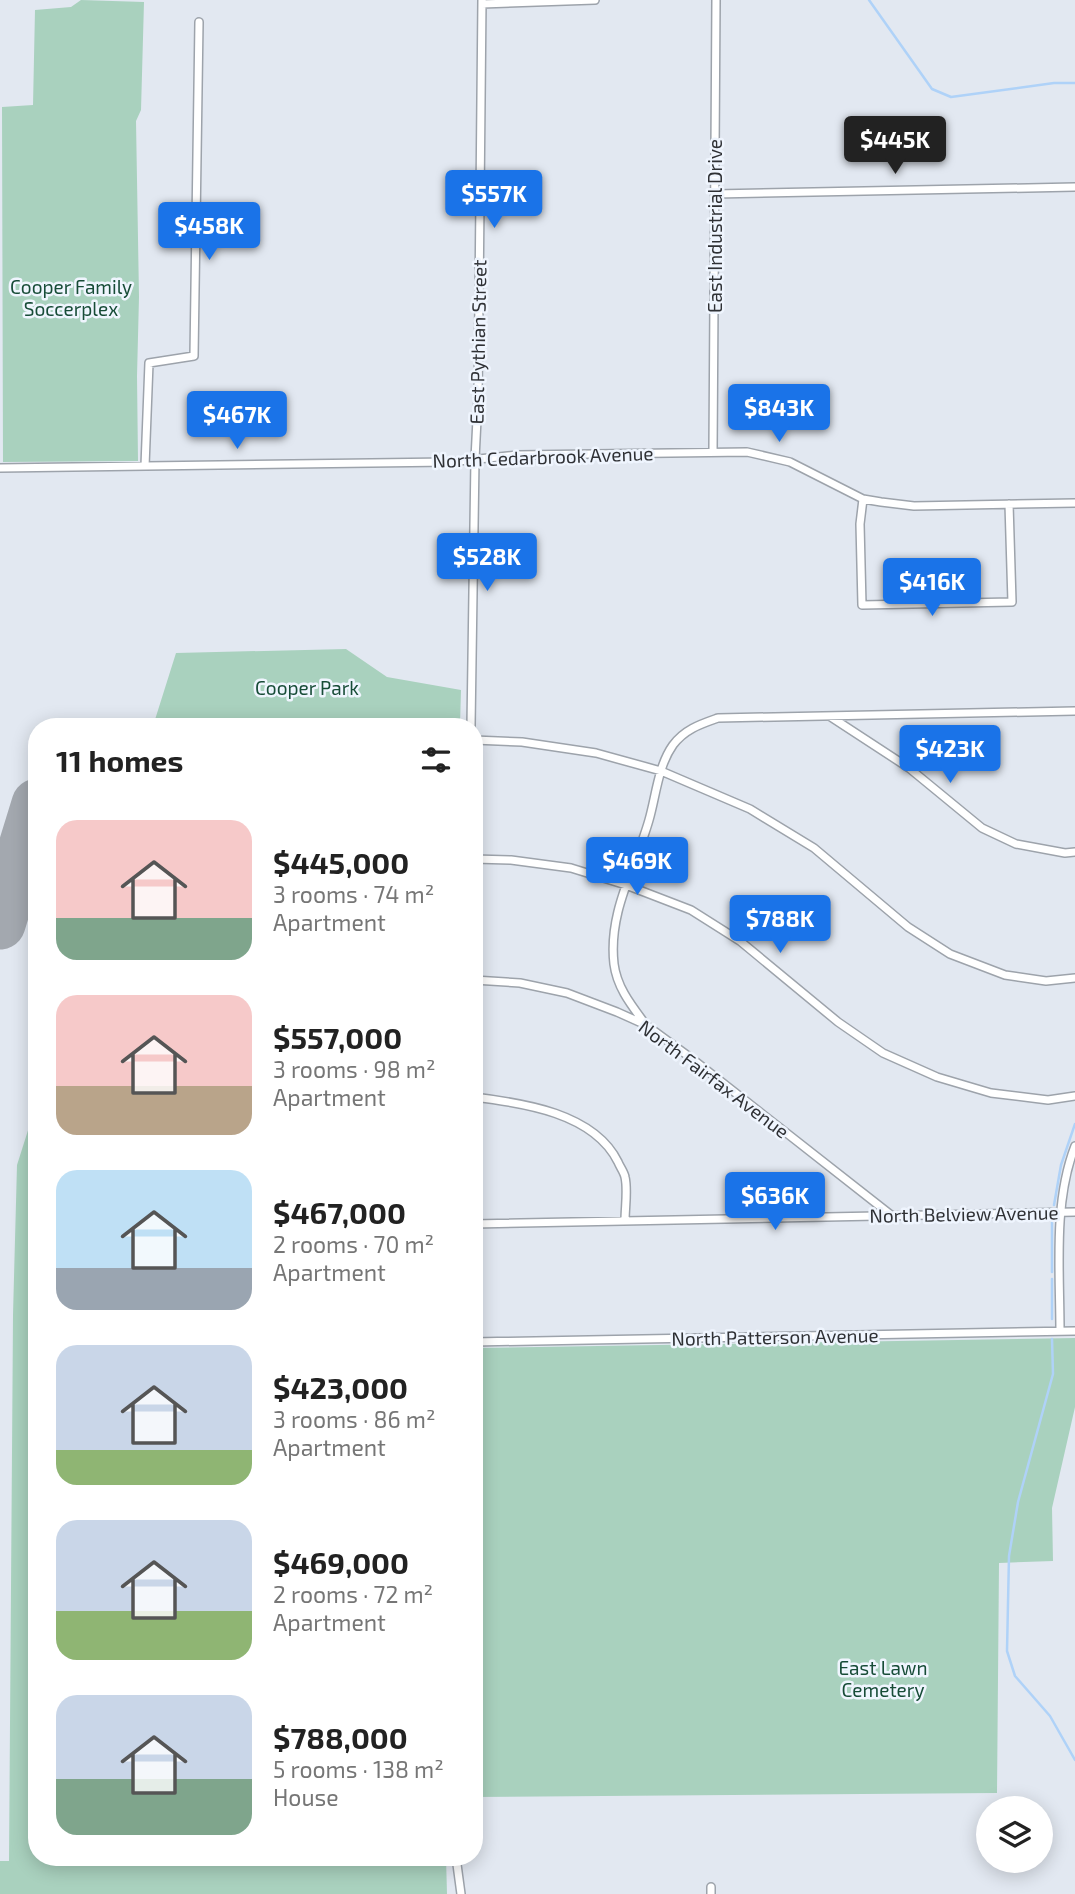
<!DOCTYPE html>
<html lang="en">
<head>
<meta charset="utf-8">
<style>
  :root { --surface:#fff; --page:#f6f6f6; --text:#222; --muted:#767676; --accent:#1a73e8 }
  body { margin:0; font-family:"Exo 2",sans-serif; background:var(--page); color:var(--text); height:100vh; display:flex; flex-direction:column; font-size:26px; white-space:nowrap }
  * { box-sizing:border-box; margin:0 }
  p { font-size:23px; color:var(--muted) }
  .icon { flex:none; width:38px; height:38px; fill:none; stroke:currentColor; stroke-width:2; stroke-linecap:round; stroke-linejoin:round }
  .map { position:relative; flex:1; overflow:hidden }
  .side { position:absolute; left:28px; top:718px; width:455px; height:1148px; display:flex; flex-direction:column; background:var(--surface); border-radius:28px; box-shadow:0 4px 18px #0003 }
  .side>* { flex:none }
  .controls { position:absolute; left:976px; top:1796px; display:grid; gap:14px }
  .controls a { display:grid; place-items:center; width:77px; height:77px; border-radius:50%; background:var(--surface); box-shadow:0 4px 18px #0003; font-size:35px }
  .price { position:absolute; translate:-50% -60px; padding:0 16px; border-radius:7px; background:var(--accent); color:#fff; font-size:23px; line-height:46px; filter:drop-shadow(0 2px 4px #0008) }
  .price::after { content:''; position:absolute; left:50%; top:42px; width:21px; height:16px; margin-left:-10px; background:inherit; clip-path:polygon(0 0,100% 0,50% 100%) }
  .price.current { background:#222; color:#fff }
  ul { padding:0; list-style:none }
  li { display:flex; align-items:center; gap:21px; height:175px; padding:0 28px }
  li span { display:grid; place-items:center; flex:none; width:196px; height:140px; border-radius:21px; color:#555 }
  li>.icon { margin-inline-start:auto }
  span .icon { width:84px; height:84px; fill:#fffc; stroke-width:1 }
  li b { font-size:30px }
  h2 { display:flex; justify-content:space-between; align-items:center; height:84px; padding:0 28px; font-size:30px }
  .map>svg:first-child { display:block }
  .green { fill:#a9d1be }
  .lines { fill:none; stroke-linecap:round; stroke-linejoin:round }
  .stream { stroke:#afd2f8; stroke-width:2.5 }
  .runway { stroke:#a3a8af; stroke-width:51 }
  .minor-casing { stroke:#9da3ab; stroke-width:10 }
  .minor { stroke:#fff; stroke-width:7 }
  .labels { text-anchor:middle; stroke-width:5; stroke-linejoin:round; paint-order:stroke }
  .street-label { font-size:19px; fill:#2f3135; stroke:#eff5fe }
  .park-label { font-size:19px; fill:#174c37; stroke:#eff5fe }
</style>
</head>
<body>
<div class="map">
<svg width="1075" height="1894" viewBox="0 0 1075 1894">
  <rect width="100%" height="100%" fill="#e2e8f1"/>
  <path class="green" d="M81 0 144 2 141 110 136 121 139 297 137 376 138 461 3 462 2 107 33 105 35 10 71 7Z
    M346 649 387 677 461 690 460 726H153L176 653Z
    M37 1102V1857H446L447 1894H0V1861H9L13 1315 17 1165Z
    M1075 1338V1407L1052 1508 1053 1561 999 1563 997 1793 474 1797V1348Z"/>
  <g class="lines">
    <path class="stream" d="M869 0 932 89 951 97 1054 83H1075
      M1054 1205 1061 1165 1075 1124
      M1052 1272V1221
      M1052 1319V1279
      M1052 1339 1053 1374 1018 1502 1009 1556 1007 1651 1015 1676 1050 1716 1075 1760"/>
    <path class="runway" d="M0 924 37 804"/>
    <defs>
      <path id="minor" d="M482 4 595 0
        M715 194 1075 187
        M713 451 716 0
        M145 466 149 363 194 356 199 22
        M0 468 449 462 518 455 747 452 790 462 863 499 881 502 914 506 1075 503
        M863 499 860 524 862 605 1012 602 1009 504
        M831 717 909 768 982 828 1016 844 1065 853 1075 852
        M471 726 475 459 478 399 482 0
        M474 740 522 742 596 753 661 771 750 809 814 848 908 927 950 954 1005 975 1046 981 1075 978
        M474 859 511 860 571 868 626 885 691 910 740 941 838 1022 883 1053 937 1077 991 1093 1048 1100 1075 1096
        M474 980 520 983 567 993 617 1012 646 1025 691 1058 891 1215
        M646 1025C632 1006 617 988 614 964 608 912 635 869 649 820 656 796 658 766 673 745 685 729 701 724 718 718L1075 711
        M474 1097C523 1103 594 1113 618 1162 620 1167 624 1172 625 1177 628 1190 625 1207 625 1221
        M474 1224 1075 1212
        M1060 1331C1060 1271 1053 1203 1075 1146
        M474 1342 1075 1331
        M456 1857 461 1894
        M711 1894V1887"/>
    </defs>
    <use href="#minor" class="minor-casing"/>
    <use href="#minor" class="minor"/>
  </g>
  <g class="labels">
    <g class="street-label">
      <text transform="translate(715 226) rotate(-90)" y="7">East Industrial Drive</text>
      <text transform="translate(478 342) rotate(-89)" y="7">East Pythian Street</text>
      <text transform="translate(543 457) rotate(-2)" y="7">North Cedarbrook Avenue</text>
      <text transform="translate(714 1079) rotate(37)" y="7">North Fairfax Avenue</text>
      <text transform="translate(964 1214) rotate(-1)" y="7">North Belview Avenue</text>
      <text transform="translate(775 1337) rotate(-1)" y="7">North Patterson Avenue</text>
    </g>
    <g class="park-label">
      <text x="71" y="294">Cooper Family<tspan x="71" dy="22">Soccerplex</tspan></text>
      <text x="307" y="695">Cooper Park</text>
      <text x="883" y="1675">East Lawn<tspan x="883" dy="22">Cemetery</tspan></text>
    </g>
  </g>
</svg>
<div class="controls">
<a><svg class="icon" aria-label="layers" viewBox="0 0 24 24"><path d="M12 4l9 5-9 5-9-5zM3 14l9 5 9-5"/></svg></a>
</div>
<b class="price current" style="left:895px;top:176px">$445K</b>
<b class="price" style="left:494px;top:230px">$557K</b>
<b class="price" style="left:209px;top:262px">$458K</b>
<b class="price" style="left:779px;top:444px">$843K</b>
<b class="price" style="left:237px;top:451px">$467K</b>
<b class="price" style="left:487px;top:593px">$528K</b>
<b class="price" style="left:932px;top:618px">$416K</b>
<b class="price" style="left:950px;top:785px">$423K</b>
<b class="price" style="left:637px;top:897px">$469K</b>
<b class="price" style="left:780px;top:955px">$788K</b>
<b class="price" style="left:775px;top:1232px">$636K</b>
<section class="side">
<h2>11 homes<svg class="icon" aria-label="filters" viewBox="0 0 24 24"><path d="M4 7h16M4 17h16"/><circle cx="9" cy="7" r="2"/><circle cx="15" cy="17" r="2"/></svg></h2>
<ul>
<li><span style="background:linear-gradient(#f6c9c9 70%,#7fa58c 0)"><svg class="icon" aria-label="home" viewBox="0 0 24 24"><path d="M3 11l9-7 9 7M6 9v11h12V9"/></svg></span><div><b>$445,000</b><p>3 rooms · 74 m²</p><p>Apartment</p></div></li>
<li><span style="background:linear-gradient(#f6c9c9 65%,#b9a48a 0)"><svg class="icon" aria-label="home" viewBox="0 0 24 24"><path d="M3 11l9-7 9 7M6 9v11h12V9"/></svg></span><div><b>$557,000</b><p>3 rooms · 98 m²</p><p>Apartment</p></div></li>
<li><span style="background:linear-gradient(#bfe0f5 70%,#9aa5b1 0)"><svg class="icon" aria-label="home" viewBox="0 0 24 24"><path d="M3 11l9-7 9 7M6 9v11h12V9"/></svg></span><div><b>$467,000</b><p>2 rooms · 70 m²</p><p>Apartment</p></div></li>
<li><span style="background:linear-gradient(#c9d6e8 75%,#8fb573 0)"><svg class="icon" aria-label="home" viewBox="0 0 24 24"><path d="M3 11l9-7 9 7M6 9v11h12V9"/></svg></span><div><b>$423,000</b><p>3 rooms · 86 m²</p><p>Apartment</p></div></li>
<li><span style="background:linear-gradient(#c9d6e8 65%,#8fb573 0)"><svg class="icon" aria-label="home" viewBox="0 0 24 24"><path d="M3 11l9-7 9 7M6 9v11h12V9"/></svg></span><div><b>$469,000</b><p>2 rooms · 72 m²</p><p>Apartment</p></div></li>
<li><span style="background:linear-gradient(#c9d6e8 60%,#7fa58c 0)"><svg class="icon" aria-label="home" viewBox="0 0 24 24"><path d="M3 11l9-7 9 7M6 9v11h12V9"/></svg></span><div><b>$788,000</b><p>5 rooms · 138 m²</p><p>House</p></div></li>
</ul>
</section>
</div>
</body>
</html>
